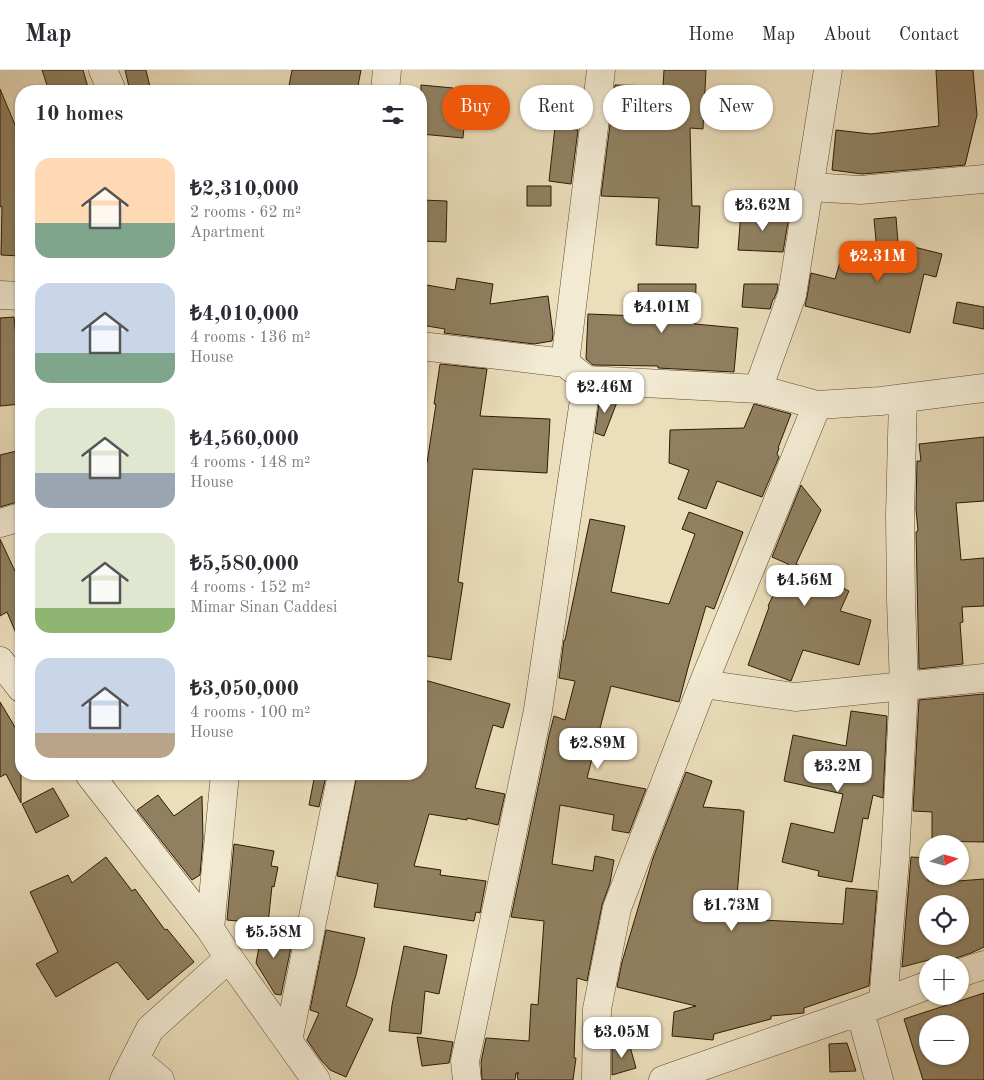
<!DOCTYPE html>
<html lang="en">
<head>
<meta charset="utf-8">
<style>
  :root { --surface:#fff; --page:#f2f2f3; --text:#2b2b33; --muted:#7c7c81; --line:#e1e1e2; --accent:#ea580c }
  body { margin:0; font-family:"Old Standard TT",serif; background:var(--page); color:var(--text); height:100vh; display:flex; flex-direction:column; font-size:19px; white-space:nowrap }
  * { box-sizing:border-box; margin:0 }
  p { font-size:16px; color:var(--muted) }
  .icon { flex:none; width:28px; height:28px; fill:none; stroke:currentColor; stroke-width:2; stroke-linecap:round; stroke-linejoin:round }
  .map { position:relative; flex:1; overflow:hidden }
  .sheet { position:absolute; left:15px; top:15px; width:412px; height:695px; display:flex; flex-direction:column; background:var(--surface); border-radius:20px; box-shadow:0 1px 4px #0004 }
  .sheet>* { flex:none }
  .top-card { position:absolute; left:442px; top:15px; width:466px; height:45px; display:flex; gap:10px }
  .needle { width:32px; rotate:84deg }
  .tools { position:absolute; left:919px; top:765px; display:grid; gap:10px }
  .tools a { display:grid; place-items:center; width:50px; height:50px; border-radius:50%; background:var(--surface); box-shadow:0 1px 4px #0004; font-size:25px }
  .price { position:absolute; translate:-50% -42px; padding:0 11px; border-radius:10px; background:#fff; color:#222; font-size:16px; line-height:32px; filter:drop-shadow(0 1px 2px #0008) }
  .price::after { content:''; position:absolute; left:50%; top:30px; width:15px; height:11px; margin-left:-8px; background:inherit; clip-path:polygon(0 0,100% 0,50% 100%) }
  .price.selected { background:var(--accent); color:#fff }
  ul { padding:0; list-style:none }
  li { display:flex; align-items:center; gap:15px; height:125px; padding:0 20px }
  li span { display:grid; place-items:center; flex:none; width:140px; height:100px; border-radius:15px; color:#555 }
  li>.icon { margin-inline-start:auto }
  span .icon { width:60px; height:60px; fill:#fffc; stroke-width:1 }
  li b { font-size:21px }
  h2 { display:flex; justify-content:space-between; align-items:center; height:60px; padding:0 20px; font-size:21px }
  .tag { padding:0 18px; border-radius:22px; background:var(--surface); box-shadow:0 1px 4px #0004; font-size:18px; line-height:45px }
  .tag.selected { background:var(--accent); color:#fff }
  header { display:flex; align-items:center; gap:30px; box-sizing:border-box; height:70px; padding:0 25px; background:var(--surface); border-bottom:1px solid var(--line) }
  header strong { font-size:24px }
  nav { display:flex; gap:28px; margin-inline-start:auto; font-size:18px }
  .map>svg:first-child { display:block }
  .building { fill:#908061; stroke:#2d1b00; fill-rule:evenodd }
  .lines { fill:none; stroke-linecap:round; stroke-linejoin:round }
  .minor-casing { stroke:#5c4c2f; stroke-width:29 }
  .minor { stroke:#f2ead3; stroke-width:28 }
</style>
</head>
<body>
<header>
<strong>Map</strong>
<nav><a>Home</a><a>Map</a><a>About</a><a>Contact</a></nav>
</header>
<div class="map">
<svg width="984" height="1010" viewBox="0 0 984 1010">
  <rect width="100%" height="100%" fill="#ebdebb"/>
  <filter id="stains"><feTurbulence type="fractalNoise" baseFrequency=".004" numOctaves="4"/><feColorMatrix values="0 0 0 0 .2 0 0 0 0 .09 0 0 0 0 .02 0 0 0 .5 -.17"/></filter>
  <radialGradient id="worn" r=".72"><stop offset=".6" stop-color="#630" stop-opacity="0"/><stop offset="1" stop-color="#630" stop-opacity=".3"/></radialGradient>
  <path class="building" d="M42 0H83L89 21H49Z
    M125 0H146L151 21H130Z
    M292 0H361L357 21H288Z
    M664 0H706L703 59 690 58 692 136H700L698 178 656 175 659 128 601 126 615 15 663 16Z
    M936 0H973L977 45 965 95 862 104 832 100 836 60 871 64 939 56Z
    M421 15 453 18 452 34 466 35 463 68 421 64Z
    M0 19 21 69V186L1 185 2 136 0 137Z
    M555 57 578 60 571 114 549 111Z
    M527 116H551V136H527Z
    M421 130 447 131 446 172 421 171Z
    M741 142 789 146 783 182 738 180Z
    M896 147 898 173 942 184 936 207 924 204 910 263 805 236 807 227 811 203 835 209 840 192 879 203 874 149Z
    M457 208 493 214 490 234 548 226 553 264 552 271 534 274 444 263 445 259 421 255V214L455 220Z
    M638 214H696L695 254 738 258 734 302 658 298V296L593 295 586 289 588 244 639 246Z
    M744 214H778L777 221 774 229H773L770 239 742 237Z
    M957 232 984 237V259L953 253Z
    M14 247 21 318V334L0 336V248Z
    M440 294 487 299 480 346 550 349 547 403 473 399 458 512 463 513 451 590 421 585V392L427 393 436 334H434Z
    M600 326 617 327V332L604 366 595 363Z
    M754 334 791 344 778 378H779L777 384 779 387 762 427 717 411 706 439 678 429 689 400 669 393 670 360 744 358Z
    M984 367V431L956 433 961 490 984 488V536L962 537 963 552 960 553 963 594 919 599 916 462 918 461 916 439 917 391H921L919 374Z
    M21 380V432H17L0 437V385Z
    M801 415 821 440 796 494 849 521 840 541 871 550 859 595 803 580 791 611 748 595 769 537 768 536 788 494 772 487Z
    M689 442 743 462 714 539 706 536 689 594 679 632 611 616 587 708 646 719 629 763 612 760 614 745 560 735 552 794 593 801 595 786 614 790 610 813 602 835 587 911 577 908 574 988H576L573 1010H518L517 1004 519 1003H516L515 1010H482L481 992 486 968 529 971 531 934 538 935 544 851 511 847 549 665 554 646 565 650 575 611 559 608 564 570H565L590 449 625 456 611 522 669 534 695 464 682 459Z
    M0 469 21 514V575L7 542 0 546Z
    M421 609 510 634 503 658 493 655 475 718 505 724 498 755 467 748V750L429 744 414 796 441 800 440 805 486 811 480 843 476 842 474 851 374 837 378 814 337 806 357 704H421Z
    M984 624V772L932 771V742L913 741 919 630Z
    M0 632 21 667V733L6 704 0 707Z
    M851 641 887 646 883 728 873 725 868 749 863 748 852 812 818 806 819 801 782 792 791 753 834 763 843 724 784 711 793 665 846 676Z
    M686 702 712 711 703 737 741 740V741H744L737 826H739L738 833 755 835 754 843 763 844 762 850 843 854 846 818 877 821 869 916 804 938V943L771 946V949L714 964 713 970 672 966 674 942 696 936 617 917 622 892 653 788Z
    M315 704 326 706 319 737 309 735Z
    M53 718 69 746 36 763 22 734Z
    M158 725 174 746 202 726 203 769 200 805 192 810 137 740Z
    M234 774 274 781 271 796 278 797 274 817 272 816 268 854 227 850Z
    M106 787 132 821 135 819 165 860 167 859 194 892 148 930 117 892 56 927 36 894 58 882 30 822 68 805 72 813Z
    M911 787 928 788V811H932V813L984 809V877L971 883 941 893 940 887 902 897ZM928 834H960V866H928Z
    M326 860 365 868 356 905 346 936 373 949 346 1007 330 1000 321 990 307 970 319 943 310 940Z
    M262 861 293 868 281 925 275 924 256 893Z
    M404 876 447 885 439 924 425 921 421 964 389 961 392 935Z
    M984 923V1010H923L904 949ZM928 954H960V986H928Z
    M417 967 453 972 449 993 422 996Z
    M629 973 636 998 612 1005V978Z
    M847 973 856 1001 830 1002 829 974Z"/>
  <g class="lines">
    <defs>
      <path id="minor" d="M103 0 112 21
        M385 21 387 0
        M810 117 860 120 984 109
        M0 225 21 226
        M421 276 565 293 587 310 758 319 817 335 881 331 984 318
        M565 293 601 0
        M758 319 792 225 828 0
        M0 453 21 447
        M0 591 21 618
        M703 614 795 627 984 608
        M89 704 210 859 229 888 316 1010
        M210 859 225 704
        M960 903 984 895
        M883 932 895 789 904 617 901 530 900 445 903 328
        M860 941 879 1010
        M288 971 342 704
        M135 989 160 1010
        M124 1010 150 959 229 888
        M467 1010 465 991 538 640 587 310
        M596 1010 597 939 617 838 703 614 817 335
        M663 1010 860 941 928 915"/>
    </defs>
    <use href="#minor" class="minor-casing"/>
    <use href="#minor" class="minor"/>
  </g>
  <rect width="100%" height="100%" filter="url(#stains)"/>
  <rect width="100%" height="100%" fill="url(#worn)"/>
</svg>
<div class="tools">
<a><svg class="needle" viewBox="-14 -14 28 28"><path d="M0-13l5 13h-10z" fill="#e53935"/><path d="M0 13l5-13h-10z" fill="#7c7c81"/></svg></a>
<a><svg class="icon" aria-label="locate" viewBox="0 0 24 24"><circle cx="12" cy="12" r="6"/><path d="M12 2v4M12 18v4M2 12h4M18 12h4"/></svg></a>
<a>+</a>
<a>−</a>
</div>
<b class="price" style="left:763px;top:162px">₺3.62M</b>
<b class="price selected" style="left:878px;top:213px">₺2.31M</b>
<b class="price" style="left:662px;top:264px">₺4.01M</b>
<b class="price" style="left:605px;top:344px">₺2.46M</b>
<b class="price" style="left:805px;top:537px">₺4.56M</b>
<b class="price" style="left:598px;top:700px">₺2.89M</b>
<b class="price" style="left:838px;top:723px">₺3.2M</b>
<b class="price" style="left:732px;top:862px">₺1.73M</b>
<b class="price" style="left:274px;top:889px">₺5.58M</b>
<b class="price" style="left:622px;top:989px">₺3.05M</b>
<div class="top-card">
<a class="tag selected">Buy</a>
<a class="tag">Rent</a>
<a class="tag">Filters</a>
<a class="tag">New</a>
</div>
<section class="sheet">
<h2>10 homes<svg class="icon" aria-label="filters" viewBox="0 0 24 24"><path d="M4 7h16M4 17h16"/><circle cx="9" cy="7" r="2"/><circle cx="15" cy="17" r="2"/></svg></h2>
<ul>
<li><span style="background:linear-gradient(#ffd9b3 65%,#7fa58c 0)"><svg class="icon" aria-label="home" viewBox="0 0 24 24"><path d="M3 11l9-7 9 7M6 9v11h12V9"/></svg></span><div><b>₺2,310,000</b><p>2 rooms · 62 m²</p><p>Apartment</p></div></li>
<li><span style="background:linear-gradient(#c9d6e8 70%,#7fa58c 0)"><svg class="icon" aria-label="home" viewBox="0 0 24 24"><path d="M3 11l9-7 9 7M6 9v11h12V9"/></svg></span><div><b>₺4,010,000</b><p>4 rooms · 136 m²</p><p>House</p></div></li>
<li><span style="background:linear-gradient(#dfe7d0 65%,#9aa5b1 0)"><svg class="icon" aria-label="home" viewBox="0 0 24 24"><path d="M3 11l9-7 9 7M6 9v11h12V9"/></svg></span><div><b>₺4,560,000</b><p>4 rooms · 148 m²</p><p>House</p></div></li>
<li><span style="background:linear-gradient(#dfe7d0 75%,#8fb573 0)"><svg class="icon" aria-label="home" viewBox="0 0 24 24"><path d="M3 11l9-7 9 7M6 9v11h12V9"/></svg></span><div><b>₺5,580,000</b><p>4 rooms · 152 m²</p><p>Mimar Sinan Caddesi</p></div></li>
<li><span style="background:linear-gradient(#c9d6e8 75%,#b9a48a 0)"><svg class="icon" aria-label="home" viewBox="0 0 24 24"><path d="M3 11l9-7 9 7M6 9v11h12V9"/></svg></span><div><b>₺3,050,000</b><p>4 rooms · 100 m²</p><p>House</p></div></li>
</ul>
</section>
</div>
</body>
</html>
